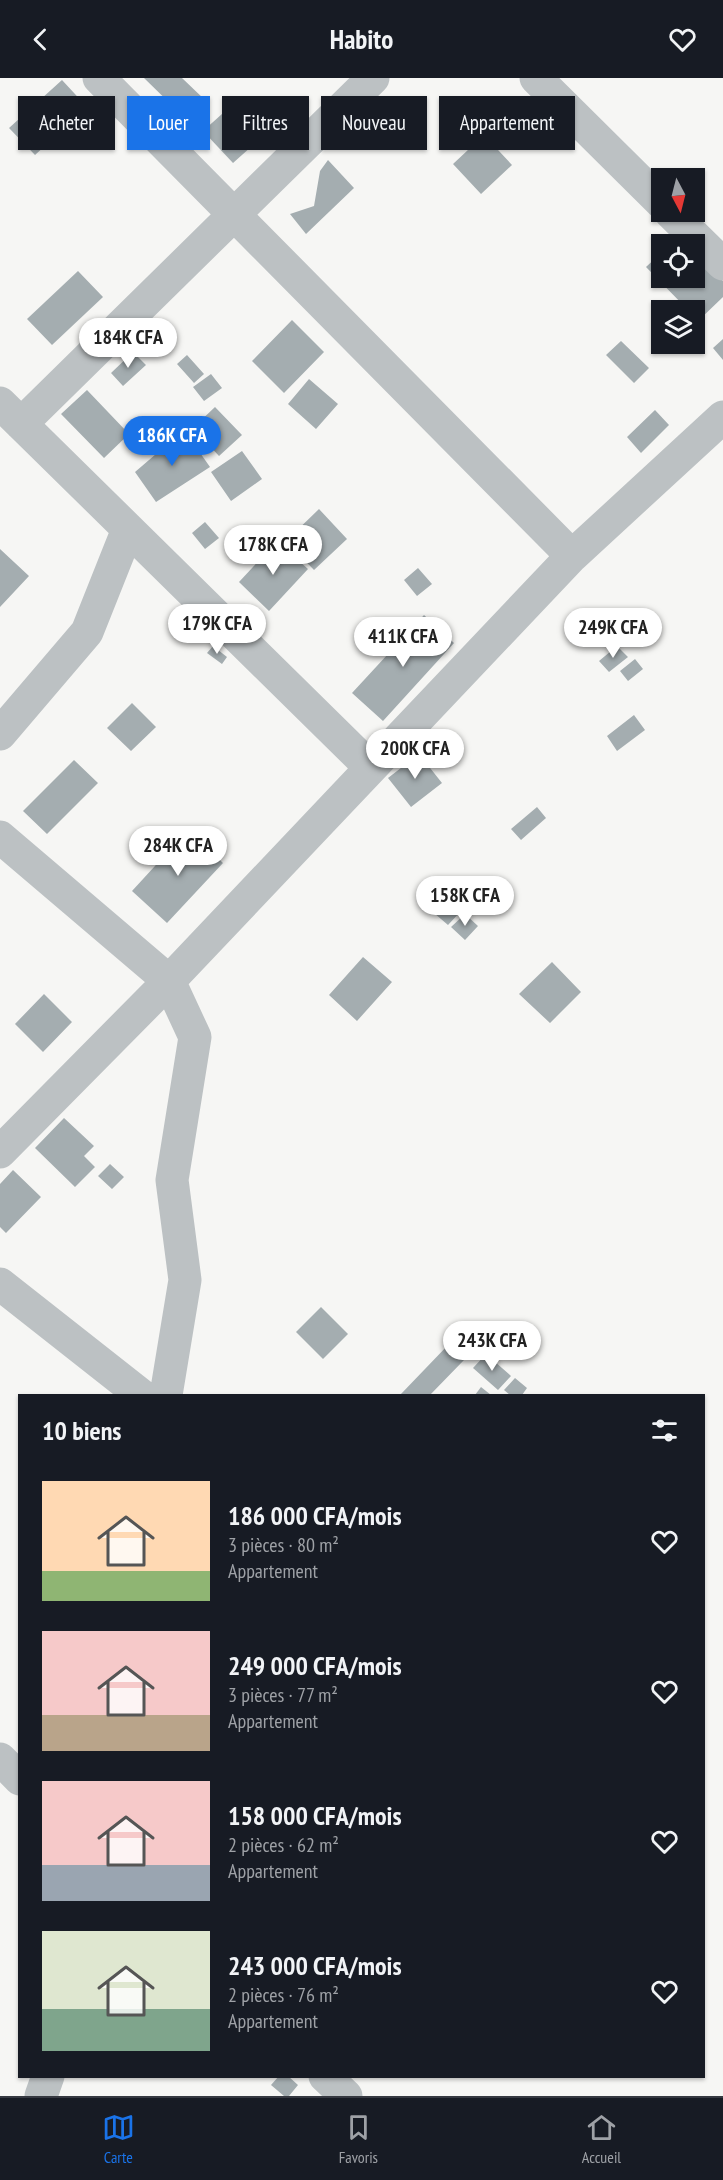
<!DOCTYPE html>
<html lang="fr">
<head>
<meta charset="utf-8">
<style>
  :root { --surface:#171b24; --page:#20242c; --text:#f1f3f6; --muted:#9ea1a6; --line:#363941; --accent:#1a73e8 }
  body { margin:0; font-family:"PT Sans Narrow",sans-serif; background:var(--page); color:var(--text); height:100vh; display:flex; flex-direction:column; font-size:22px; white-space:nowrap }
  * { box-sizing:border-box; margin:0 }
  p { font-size:20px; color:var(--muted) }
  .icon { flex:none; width:33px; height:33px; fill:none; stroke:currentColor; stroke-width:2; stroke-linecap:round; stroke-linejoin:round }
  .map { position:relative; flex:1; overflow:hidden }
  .drawer { position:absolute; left:18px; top:1316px; width:687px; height:684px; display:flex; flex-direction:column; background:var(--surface); border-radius:0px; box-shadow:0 2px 4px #0004 }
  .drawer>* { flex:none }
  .banner { position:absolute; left:18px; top:18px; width:687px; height:54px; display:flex; gap:12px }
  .needle { width:39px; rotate:173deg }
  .buttons { position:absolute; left:651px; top:90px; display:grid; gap:12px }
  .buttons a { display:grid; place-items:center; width:54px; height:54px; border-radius:0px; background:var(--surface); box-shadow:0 2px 4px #0004; font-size:30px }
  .price { position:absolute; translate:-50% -51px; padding:0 14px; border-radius:21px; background:#fff; color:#222; font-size:20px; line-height:39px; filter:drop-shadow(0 2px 3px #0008) }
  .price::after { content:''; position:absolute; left:50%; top:36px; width:18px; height:14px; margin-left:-9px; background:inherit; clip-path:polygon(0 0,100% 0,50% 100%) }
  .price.on { background:var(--accent); color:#fff }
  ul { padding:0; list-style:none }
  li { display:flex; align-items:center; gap:18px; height:150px; padding:0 24px }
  li span { display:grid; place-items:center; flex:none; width:168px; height:120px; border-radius:0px; color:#555 }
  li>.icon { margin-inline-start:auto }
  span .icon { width:72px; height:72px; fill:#fffc; stroke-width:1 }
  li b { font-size:26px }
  h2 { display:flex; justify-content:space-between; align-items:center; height:72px; padding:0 24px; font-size:26px }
  .chip { padding:0 21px; border-radius:0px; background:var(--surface); box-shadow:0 2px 4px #0004; font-size:21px; line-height:54px }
  .chip.on { background:var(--accent); color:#fff }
  header { display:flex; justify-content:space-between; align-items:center; height:78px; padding:0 24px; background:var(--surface); font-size:27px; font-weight:700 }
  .menu { display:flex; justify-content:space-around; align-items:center; height:84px; border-top:2px solid var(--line); background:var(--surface); font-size:16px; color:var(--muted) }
  .menu a { display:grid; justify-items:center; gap:3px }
  .menu .on { color:var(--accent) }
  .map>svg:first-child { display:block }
  .building { fill:#a4adb0 }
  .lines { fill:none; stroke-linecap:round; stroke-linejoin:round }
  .minor { stroke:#bcc1c3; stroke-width:33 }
</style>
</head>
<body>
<header><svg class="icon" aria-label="back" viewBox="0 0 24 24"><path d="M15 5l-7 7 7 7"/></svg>Habito<svg class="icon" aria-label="heart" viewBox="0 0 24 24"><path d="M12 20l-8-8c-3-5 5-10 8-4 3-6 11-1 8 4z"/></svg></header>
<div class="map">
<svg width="723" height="2018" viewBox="0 0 723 2018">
  <rect width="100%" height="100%" fill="#f6f6f4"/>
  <path class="building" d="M144 0H182L205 22 186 41Z
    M62 2 87 29 35 77 9 50Z
    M232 27 262 59 233 85 203 53Z
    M546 31 558 41 545 55 533 45Z
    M484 57 512 87 481 116 453 86Z
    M328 82 354 110 306 156 290 136 314 128 320 93Z
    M694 173 723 203V219L698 243 694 239V232H688L646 189 662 174V200H694Z
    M78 193 103 219 52 267 27 241Z
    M292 242 324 274 284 315 252 283Z
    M723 261V282L713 270Z
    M621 263 649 290 634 305 606 277Z
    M133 274 146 287 123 308 111 295Z
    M187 277 204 296 194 305 177 286Z
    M211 296 222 310 204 323 193 309Z
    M309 301 338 326 316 351 288 326Z
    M87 312 129 356 104 380 61 336Z
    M215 329 242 357 219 378 193 350Z
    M655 332 669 347 641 375 627 359Z
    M184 352 210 389 156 424 135 394Z
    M242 373 262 401 231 423 211 394Z
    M319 431 347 461 314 492 286 463Z
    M205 444 219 460 205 471 192 455Z
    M277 463 308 491 269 533 239 504Z
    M0 471 29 498 0 529Z
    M418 490 432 506 417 518 404 502Z
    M424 537 454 565 383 643 352 615Z
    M213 568 227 579 222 586 207 575Z
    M617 568 628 579 609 594 599 583Z
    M635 581 643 591 628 603 620 593Z
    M132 625 156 649 131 673 107 650Z
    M634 637 645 652 617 673 607 658Z
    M419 676 442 705 411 729 388 700Z
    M74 682 98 705 47 756 23 733Z
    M537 729 546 740 521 762 511 751Z
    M188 752 223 785 167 845 132 813Z
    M463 805 477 816 448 847 434 835Z
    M465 836 478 848 465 862 451 849Z
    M363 879 392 904 357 943 329 917Z
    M552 884 581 914 550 945 519 916Z
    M44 916 72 944 43 974 15 946Z
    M64 1040 94 1068 84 1078 95 1089 75 1109 35 1070Z
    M110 1086 124 1099 112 1111 98 1098Z
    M13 1092 41 1119 6 1155 0 1149V1106Z
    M321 1229 348 1256 323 1281 296 1254Z
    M465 1253 476 1264 464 1276 452 1265Z
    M449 1266 464 1282 430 1317H400Z
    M486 1276 511 1298 498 1312 473 1290Z
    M515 1300 527 1310 522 1317H510L504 1312Z
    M481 1309 491 1317H475Z
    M279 1998H288L298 2007 289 2018H284L271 2007Z"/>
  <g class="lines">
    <path class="minor" d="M99 0 572 478
      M536 0 662 125
      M670 134 723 186
      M0 325 371 690
      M21 346 373 0
      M0 656 87 554 128 451
      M0 759 169 903 195 959 172 1102 185 1202 166 1317
      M0 1074 169 903 572 478 723 339
      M0 1206 141 1317
      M0 1681 20 1701
      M325 1998 346 2018
      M41 2018 48 1998"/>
  </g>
</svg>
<div class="buttons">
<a><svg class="needle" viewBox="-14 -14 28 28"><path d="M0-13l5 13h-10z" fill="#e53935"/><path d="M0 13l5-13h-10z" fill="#9ea1a6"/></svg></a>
<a><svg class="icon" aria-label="locate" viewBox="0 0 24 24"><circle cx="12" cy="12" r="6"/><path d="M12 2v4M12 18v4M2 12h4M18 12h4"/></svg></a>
<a><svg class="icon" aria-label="layers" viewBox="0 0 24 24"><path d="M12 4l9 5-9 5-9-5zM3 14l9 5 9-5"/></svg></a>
</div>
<b class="price" style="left:128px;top:291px">184K CFA</b>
<b class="price on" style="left:172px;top:389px">186K CFA</b>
<b class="price" style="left:273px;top:498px">178K CFA</b>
<b class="price" style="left:217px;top:577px">179K CFA</b>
<b class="price" style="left:613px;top:581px">249K CFA</b>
<b class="price" style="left:403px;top:590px">411K CFA</b>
<b class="price" style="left:415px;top:702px">200K CFA</b>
<b class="price" style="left:178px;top:799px">284K CFA</b>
<b class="price" style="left:465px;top:849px">158K CFA</b>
<b class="price" style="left:492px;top:1294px">243K CFA</b>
<div class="banner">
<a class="chip">Acheter</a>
<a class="chip on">Louer</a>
<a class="chip">Filtres</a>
<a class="chip">Nouveau</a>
<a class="chip">Appartement</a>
</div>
<section class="drawer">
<h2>10 biens<svg class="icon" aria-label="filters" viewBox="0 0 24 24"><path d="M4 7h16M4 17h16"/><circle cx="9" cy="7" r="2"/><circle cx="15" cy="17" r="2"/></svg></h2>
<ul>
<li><span style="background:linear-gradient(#ffd9b3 75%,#8fb573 0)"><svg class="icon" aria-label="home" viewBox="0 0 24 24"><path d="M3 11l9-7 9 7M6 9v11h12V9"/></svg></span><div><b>186 000 CFA/mois</b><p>3 pièces · 80 m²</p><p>Appartement</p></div><svg class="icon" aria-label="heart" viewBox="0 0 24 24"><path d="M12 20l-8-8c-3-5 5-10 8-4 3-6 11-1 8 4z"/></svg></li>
<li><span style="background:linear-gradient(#f6c9c9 70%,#b9a48a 0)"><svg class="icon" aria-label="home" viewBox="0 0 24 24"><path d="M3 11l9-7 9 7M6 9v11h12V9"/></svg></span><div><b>249 000 CFA/mois</b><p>3 pièces · 77 m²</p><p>Appartement</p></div><svg class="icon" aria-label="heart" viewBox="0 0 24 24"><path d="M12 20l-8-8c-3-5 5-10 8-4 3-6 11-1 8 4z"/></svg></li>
<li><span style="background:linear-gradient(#f6c9c9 70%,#9aa5b1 0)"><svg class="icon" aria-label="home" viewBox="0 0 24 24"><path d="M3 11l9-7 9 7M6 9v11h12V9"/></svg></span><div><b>158 000 CFA/mois</b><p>2 pièces · 62 m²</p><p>Appartement</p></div><svg class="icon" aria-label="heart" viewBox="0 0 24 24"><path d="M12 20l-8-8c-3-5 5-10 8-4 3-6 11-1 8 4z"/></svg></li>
<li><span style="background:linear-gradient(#dfe7d0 65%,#7fa58c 0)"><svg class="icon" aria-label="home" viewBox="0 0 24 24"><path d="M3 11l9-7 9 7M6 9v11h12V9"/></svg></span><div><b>243 000 CFA/mois</b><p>2 pièces · 76 m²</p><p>Appartement</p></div><svg class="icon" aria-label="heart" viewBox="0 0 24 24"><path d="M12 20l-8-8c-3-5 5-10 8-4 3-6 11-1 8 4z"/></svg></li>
</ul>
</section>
</div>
<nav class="menu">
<a class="on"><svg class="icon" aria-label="map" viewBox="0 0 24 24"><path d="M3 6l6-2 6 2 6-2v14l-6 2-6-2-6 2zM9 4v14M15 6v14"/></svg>Carte</a>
<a><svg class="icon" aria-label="saved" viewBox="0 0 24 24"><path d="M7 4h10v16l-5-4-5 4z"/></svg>Favoris</a>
<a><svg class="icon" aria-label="home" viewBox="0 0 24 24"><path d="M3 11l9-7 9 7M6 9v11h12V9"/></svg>Accueil</a>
</nav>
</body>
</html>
